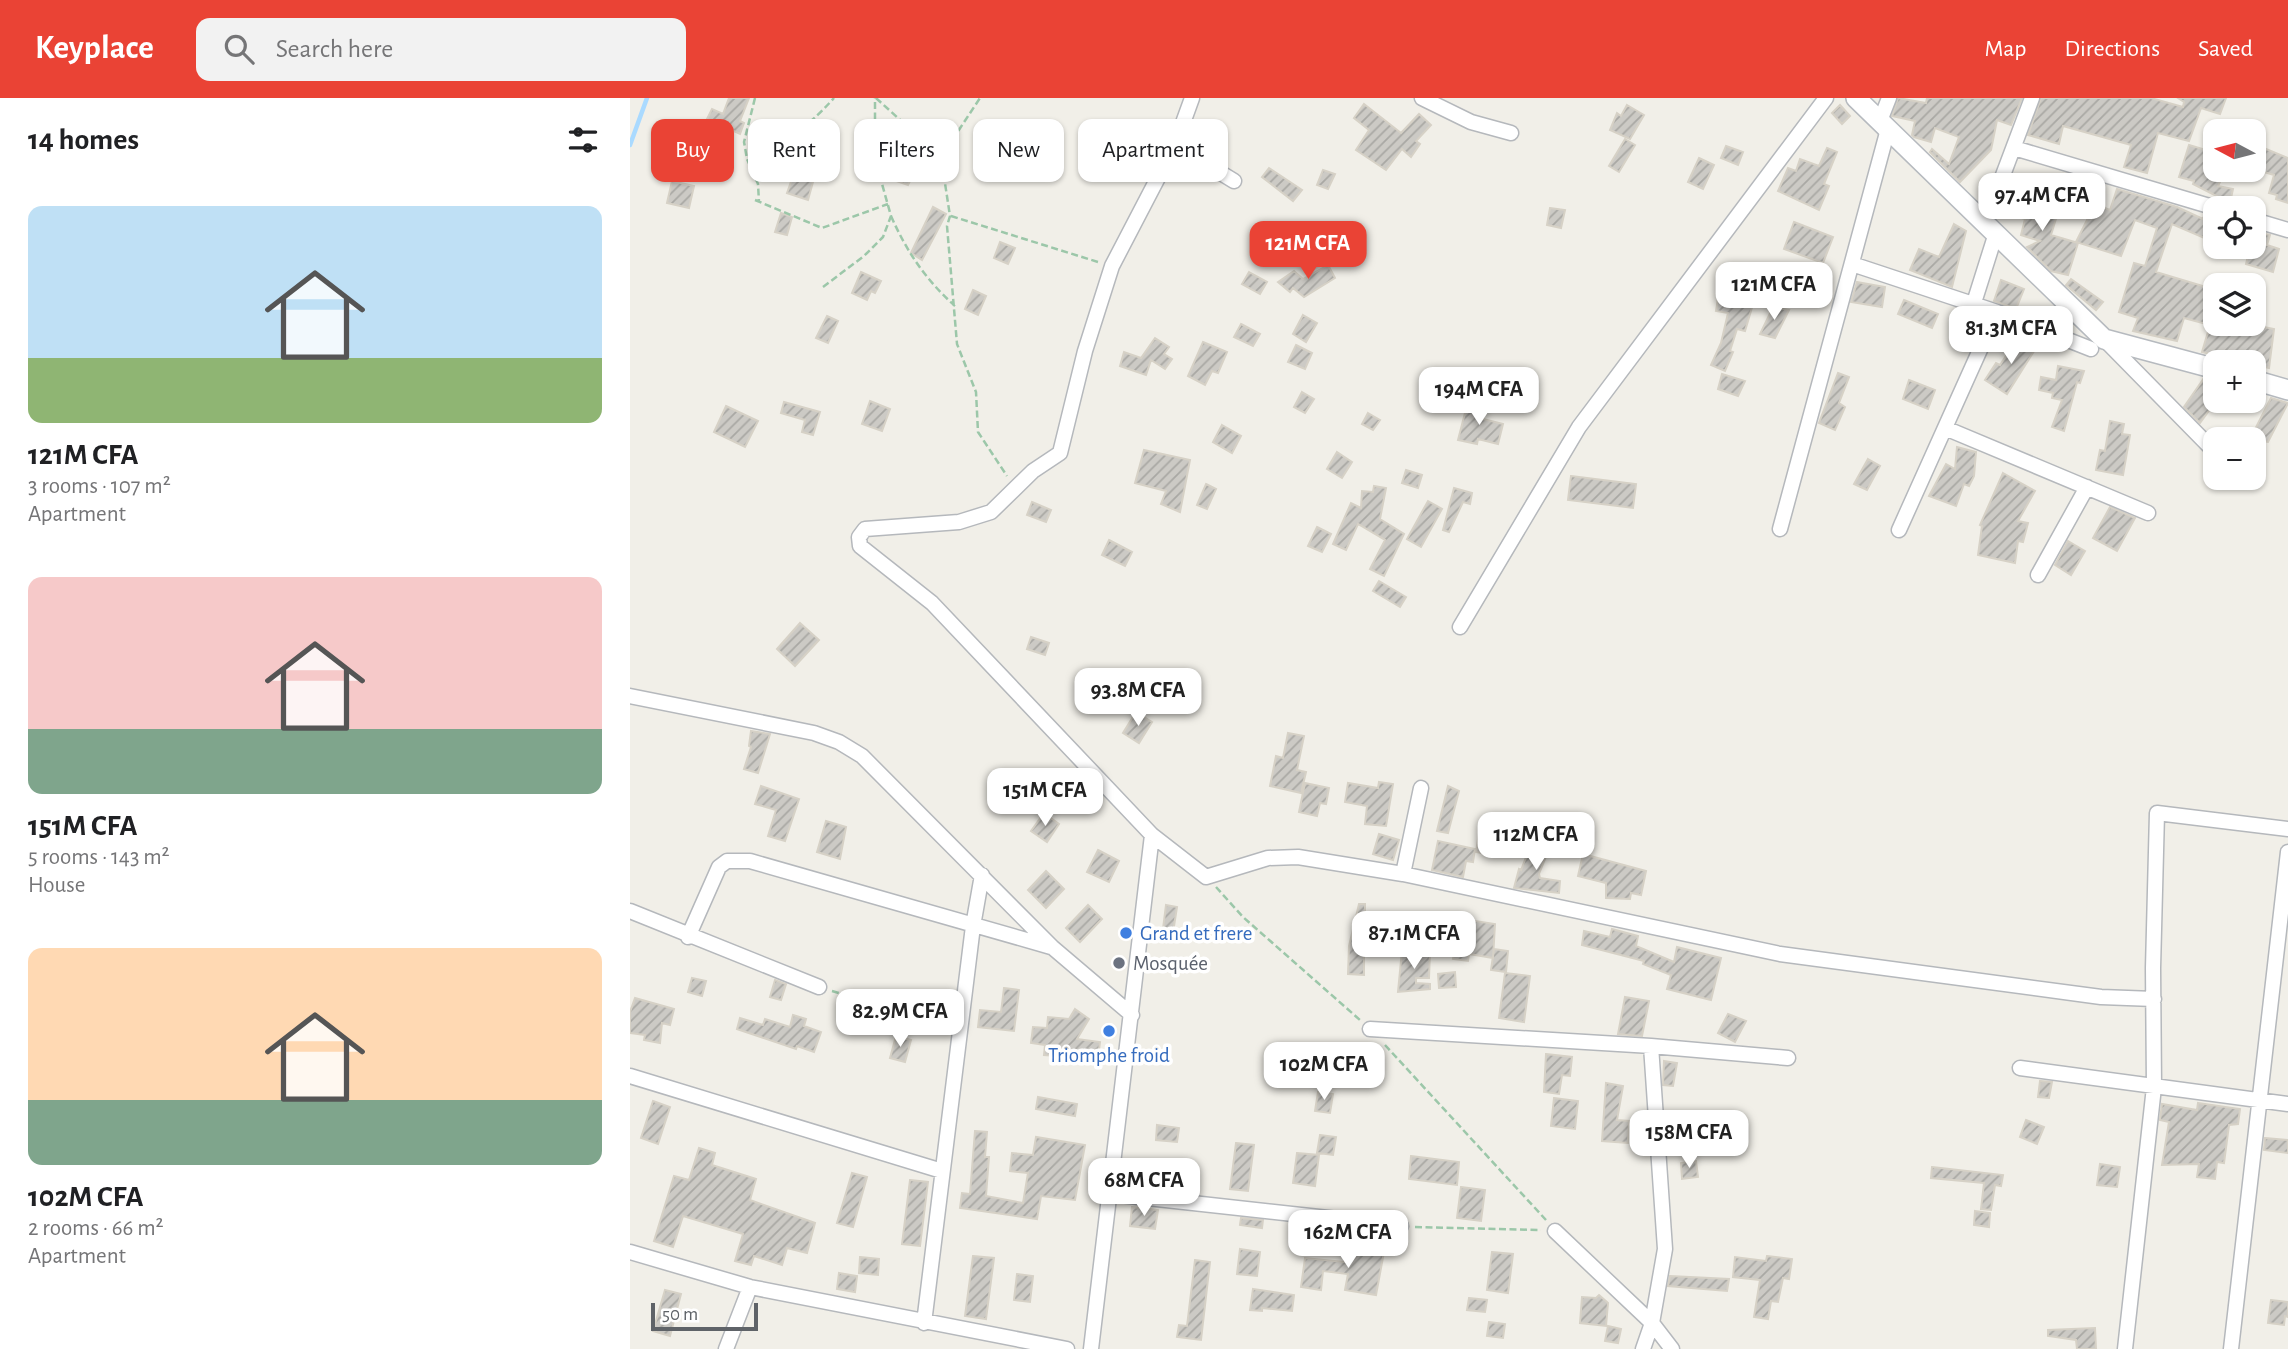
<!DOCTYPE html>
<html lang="en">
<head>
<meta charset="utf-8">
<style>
  :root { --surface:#fff; --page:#f2f2f2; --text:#202124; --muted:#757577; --accent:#ea4335 }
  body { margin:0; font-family:"Alegreya Sans",sans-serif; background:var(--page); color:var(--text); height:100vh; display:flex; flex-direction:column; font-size:26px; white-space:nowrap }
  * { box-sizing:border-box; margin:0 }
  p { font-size:23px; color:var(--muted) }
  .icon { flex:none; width:38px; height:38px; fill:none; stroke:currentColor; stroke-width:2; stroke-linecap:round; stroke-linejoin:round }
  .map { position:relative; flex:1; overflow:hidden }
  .sheet { display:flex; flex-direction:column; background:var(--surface); width:630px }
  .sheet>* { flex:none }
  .hud { position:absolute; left:21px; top:21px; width:665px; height:63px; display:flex; gap:14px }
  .needle { width:46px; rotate:277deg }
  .fabs { position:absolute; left:1573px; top:21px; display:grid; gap:14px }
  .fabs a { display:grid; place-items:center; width:63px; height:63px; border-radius:14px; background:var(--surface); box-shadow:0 2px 5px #0004; font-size:35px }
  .scale { position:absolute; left:21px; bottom:18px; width:107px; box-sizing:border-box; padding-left:7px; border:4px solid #5f6368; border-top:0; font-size:19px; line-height:24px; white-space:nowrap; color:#5f6368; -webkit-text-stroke:5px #fff; paint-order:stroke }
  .price { position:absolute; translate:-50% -60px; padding:0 16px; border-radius:14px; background:#fff; color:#222; font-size:23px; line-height:46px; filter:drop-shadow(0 2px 4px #0008) }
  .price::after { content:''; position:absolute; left:50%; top:42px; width:21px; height:16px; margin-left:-10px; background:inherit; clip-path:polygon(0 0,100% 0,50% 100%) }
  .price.on { background:var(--accent); color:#fff }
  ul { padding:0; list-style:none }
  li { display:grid; align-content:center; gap:14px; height:371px; padding:0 28px }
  li span { display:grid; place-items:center; height:217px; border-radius:14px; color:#555 }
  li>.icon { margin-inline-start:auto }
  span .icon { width:126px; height:126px; fill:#fffc; stroke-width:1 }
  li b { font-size:30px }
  h2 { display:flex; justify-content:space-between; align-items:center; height:84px; padding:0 28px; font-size:30px }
  .pill { padding:0 24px; border-radius:14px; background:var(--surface); box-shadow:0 2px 5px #0004; font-size:24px; line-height:63px }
  .pill.on { background:var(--accent); color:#fff }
  header { display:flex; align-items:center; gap:42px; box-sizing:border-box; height:98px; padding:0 35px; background:var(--accent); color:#fff }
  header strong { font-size:33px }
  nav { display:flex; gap:38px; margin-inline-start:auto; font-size:24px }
  .search { width:490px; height:63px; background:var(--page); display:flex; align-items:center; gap:18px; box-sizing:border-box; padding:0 24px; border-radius:14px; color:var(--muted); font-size:26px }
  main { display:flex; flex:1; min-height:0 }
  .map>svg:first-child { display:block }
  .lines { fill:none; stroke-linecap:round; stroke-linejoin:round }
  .stream { stroke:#aadaff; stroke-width:4.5 }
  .building { fill:url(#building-hatch); stroke:#d6d1c6; stroke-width:2 }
  .street-casing { stroke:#b5b8bc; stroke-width:17 }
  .secondary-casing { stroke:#b6babf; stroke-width:22 }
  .path { stroke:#9cc7a9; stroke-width:2.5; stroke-dasharray:7 3.5; stroke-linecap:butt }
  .street { stroke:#fff; stroke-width:14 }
  .secondary { stroke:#fff; stroke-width:19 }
  .shop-dot { fill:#3f7fe0; stroke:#fff; stroke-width:2.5 }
  .worship-dot { fill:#6b7280; stroke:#fff; stroke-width:2.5 }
  .labels { text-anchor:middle; stroke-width:7; stroke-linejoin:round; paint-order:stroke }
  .shop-label { font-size:21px; fill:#366cbe; stroke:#fff; text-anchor:start }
  .worship-label { font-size:21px; fill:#5b616d; stroke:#fff; text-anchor:start }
</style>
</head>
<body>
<header>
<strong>Keyplace</strong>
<div class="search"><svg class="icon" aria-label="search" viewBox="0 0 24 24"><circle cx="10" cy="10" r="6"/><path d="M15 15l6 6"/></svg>Search here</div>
<nav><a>Map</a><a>Directions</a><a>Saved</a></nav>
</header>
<main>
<section class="sheet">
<h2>14 homes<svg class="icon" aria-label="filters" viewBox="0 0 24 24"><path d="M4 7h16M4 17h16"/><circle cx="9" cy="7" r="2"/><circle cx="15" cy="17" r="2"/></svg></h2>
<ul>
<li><span style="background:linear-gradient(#bfe0f5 70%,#8fb573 0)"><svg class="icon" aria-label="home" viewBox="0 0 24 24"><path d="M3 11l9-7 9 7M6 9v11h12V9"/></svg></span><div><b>121M CFA</b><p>3 rooms · 107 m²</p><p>Apartment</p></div></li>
<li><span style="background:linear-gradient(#f6c9c9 70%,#7fa58c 0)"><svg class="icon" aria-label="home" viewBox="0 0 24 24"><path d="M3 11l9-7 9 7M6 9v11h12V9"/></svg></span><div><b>151M CFA</b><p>5 rooms · 143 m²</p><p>House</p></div></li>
<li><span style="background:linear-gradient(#ffd9b3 70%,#7fa58c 0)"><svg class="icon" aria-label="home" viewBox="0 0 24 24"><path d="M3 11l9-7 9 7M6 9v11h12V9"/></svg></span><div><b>102M CFA</b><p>2 rooms · 66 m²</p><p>Apartment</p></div></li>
</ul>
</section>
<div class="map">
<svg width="1658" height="1251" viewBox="0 0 1658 1251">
  <defs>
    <pattern id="building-hatch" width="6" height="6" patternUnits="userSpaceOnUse" patternTransform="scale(1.75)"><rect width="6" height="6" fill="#cccac5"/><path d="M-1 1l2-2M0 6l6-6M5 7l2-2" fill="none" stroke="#a9a8a4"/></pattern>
  </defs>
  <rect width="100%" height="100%" fill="#f1efe8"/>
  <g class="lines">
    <path class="stream" d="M0 47 17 0"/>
  </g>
  <path class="building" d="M99 0H119L110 23 114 25 110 36 77 21 82 11 93 16Z
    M1268 0 1296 5 1297 0H1392L1381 27 1367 22 1361 52 1330 84 1300 54 1302 51 1319 66 1329 39 1305 30 1301 44 1284 39 1282 37 1285 23 1262 18Z
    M1411 0H1521L1553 9 1554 4 1548 0H1596L1590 16 1571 10 1559 43 1528 35 1517 75 1494 69 1501 47 1433 28 1429 46 1398 37Z
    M734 6 771 35 789 16 801 27 786 43 790 46 781 59 772 51 756 72 726 52 739 32 724 20Z
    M997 7 1014 17 1000 41 980 32 987 15 991 18Z
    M1210 7 1220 18 1212 26 1202 15Z
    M995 41 1005 47 989 74 979 68Z
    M1624 46 1658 60V105L1646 101 1647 97 1639 95 1644 77 1624 71Z
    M1559 47 1586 55V72H1596L1588 88 1603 91 1600 105 1563 86 1564 83 1549 79Z
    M1096 48 1113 54 1108 67 1091 60Z
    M1197 50 1207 54 1194 86 1199 88 1189 112 1148 93 1158 70 1166 73 1170 61 1189 68Z
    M277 56 291 61 278 87 266 83Z
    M1069 60 1084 67 1073 91 1058 84Z
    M639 70 672 92 663 103 632 79Z
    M693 72 705 76 698 91 687 87Z
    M163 78 183 84 178 102 157 95Z
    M1442 80 1460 87 1454 105 1435 98Z
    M42 83 64 88 59 110 37 105Z
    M1487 91 1547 109 1573 121 1574 118 1586 121V145L1542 126 1526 174 1586 192V226H1620L1644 231 1639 270 1572 254 1580 227 1554 220 1547 243 1503 233 1508 220 1489 214 1504 165 1515 168 1527 130 1505 122 1491 158 1446 144 1465 106 1480 112Z
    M1377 95 1429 111 1421 137 1448 145 1438 177 1421 173 1397 149 1410 143 1391 137 1395 121 1370 113Z
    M303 109 316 116 292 162 281 155Z
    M920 110 935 112 931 130 917 127Z
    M151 115 162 119 157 137 145 134Z
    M1164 124 1203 139 1193 165 1154 151Z
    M1324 126 1336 133 1322 189 1280 172 1289 151 1309 159Z
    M1630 135 1640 137 1637 147 1649 151 1643 174 1616 166 1620 149H1624V142L1627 143Z
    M370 144 385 150 378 166 364 160Z
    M698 167 705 180 674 199 663 190 660 194 648 184 664 173 673 181Z
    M231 174 251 183 245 195 241 193 237 202 222 195Z
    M619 174 637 184 630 196 612 186Z
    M1441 181 1473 204 1466 212 1436 187Z
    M1371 182 1394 191 1386 211 1364 203Z
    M1227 184 1255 189 1252 209 1221 204Z
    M343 192 356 198 348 217 335 211Z
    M1088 200 1123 206 1115 233 1107 231 1100 253 1103 254 1095 273 1081 267 1091 245 1098 215 1086 213Z
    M1274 202 1308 216 1302 230 1268 216Z
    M1143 209 1159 212 1145 240 1130 236Z
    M673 217 687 225 676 244 663 236Z
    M197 218 208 223 198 245 186 240Z
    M611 226 630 236 623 248 604 239Z
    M1389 238 1406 250 1377 296 1355 282 1366 265 1370 267Z
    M525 240 539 249 534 256 542 261 535 271 521 262 516 277 490 268 494 254 511 260Z
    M573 244 597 254 588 275 582 273 575 287 558 278Z
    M666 247 682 255 675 271 658 264Z
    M1428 268 1454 273 1450 285 1447 284 1434 333 1422 329 1432 302 1422 300 1423 295 1409 292 1411 279 1426 282Z
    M1208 275 1219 279 1209 305 1215 309 1205 332 1189 325Z
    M1092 276 1115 283 1108 298 1088 291Z
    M1574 280 1586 286V303L1570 325 1554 309Z
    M1279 282 1305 292 1298 311 1273 301Z
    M672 294 684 301 675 315 664 309Z
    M1641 300 1658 305 1638 344 1620 341Z
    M240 303 260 311 252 333 232 326Z
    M154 304 190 314 183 337 172 334 175 322 151 315Z
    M837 307 855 312 853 321 873 326 868 346 848 341 847 346 828 342Z
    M96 308 128 323 115 349 84 334Z
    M738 315 750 322 743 332 732 326Z
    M1480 323 1494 326 1492 336 1500 337 1493 377 1466 372 1470 352 1475 353Z
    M592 327 611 338 602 355 583 344Z
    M1327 349 1346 354 1344 378 1339 388 1334 386 1326 408 1299 398 1316 366 1325 371Z
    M514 352 560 362 550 414 531 406 536 393 505 385Z
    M707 354 722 364 712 380 697 371Z
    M1238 361 1250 368 1237 392 1224 386Z
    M776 372 792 377 788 390 772 385Z
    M1373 375 1405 393 1388 423 1398 425 1393 444 1388 443 1385 465 1348 457 1352 428 1350 427Z
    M941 378 1006 386 1003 410 938 402Z
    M576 386 586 391 577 411 567 407Z
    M744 388 756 390 750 421 774 436 754 478 740 471 755 442 728 426 716 452 703 446 721 405 731 410 732 393 743 394Z
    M824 390 842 395 840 406 833 404 819 434 813 432Z
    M798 403 812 411 791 449 777 441Z
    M402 404 421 412 416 424 397 417Z
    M1480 409 1505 420 1487 453 1463 440Z
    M687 429 701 436 692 454 678 448Z
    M479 442 502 454 495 468 472 457Z
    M1438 443 1455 453 1441 477 1425 467Z
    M749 483 776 499 770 509 743 493Z
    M170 525 189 542 165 568 147 551Z
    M401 539 419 545 415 557 397 551Z
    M506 614 522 624 509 645 493 635Z
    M121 633 140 636 128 675 114 671 121 649 119 648Z
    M658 635 674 638 667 672 676 674 671 695 640 688 646 658 653 660Z
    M749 684 763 686 756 728 735 726 737 708 715 704 718 685 748 690Z
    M675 685 699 690 696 706 690 705 687 718 669 714Z
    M131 688 169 701 155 743 138 738 146 712 125 706Z
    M818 688 829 693 818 735 807 733Z
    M414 715 429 726 417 744 401 733Z
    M196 723 216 729 210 761 187 754Z
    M849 735 865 738 862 757 846 754Z
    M749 736 769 742 763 762 743 756Z
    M808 743 845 751 843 764 836 763 833 779 802 772Z
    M902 744 919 751 909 776 910 780 930 783 929 795 884 790 889 771 891 772Z
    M468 752 489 763 479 784 457 774Z
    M953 756 1016 773 1011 797 1001 795 1000 801 976 800V785L948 778Z
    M416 773 434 791 416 810 398 792Z
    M729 806H735V816L753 820 750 836 734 833V877L718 876 719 848Z
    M458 807 472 821 450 844 436 830Z
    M536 807 547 809 542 841 532 839Z
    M794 815 865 826 863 860 839 856 838 863 823 861 825 851 792 849Z
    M982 831 1008 838 1006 848 1044 864 1047 849 1091 860 1081 902 1037 891 1041 877 1013 866 1014 863 952 847 954 833 980 839Z
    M864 851 878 853 876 874 861 872Z
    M772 852 800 854 799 880H786V885L800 886V891L768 894Z
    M825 874 826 889 809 890 808 876Z
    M875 875 900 878 894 924 869 920Z
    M62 880 76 883 72 898 58 894Z
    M145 882 156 886 151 902 140 899Z
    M374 890 389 892 384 933 348 929 350 912 371 914Z
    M995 899 1019 903 1012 938 988 936Z
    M5 900 44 911 40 927 32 925 30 945 14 942 15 937 0 935V914Z
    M445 911 459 921 447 941 470 944 468 960 428 955V958L414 957 415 947 401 945 403 929 417 930 418 919 439 921Z
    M1098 916 1116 923 1105 944 1088 935Z
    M163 917 176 921 174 928 191 934 184 954 167 948 166 951 107 931 110 920 133 927 135 921 160 929Z
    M266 938 281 942 275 964 260 960Z
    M916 956 942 959 940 978 932 977 929 996 914 994Z
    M1034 963 1047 965 1043 988 1033 987Z
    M1410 983 1422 984 1419 1000 1408 999Z
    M976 985 993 988 987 1022 999 1023 998 1045 972 1043Z
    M688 994 703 996 700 1015 685 1013Z
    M408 999 447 1006 445 1018 406 1011Z
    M924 1000 948 1003 945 1031 921 1028Z
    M23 1003 40 1009 28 1046 11 1040Z
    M1568 1005 1610 1011 1608 1026 1599 1027 1594 1065 1587 1064 1585 1081 1567 1079 1569 1066 1532 1067 1539 1024 1530 1022 1532 1006 1567 1012Z
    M1396 1022 1414 1029 1407 1046 1390 1039Z
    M527 1027 549 1030 547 1044 526 1042Z
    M345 1033 357 1034 355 1059H359L356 1098 393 1105 398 1075 380 1073 382 1055 403 1057 406 1039 455 1047 445 1102 411 1098 407 1121 330 1110 332 1095 340 1096Z
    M690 1037 706 1039 703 1057 687 1055Z
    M1635 1040 1658 1042V1055L1634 1052Z
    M606 1045 624 1047 618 1093 600 1091Z
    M69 1050 85 1055 82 1067 126 1081 120 1102 185 1125 177 1155 157 1150 152 1167 124 1158 121 1167 105 1163 113 1136 53 1118 43 1149 24 1143 44 1078 59 1082Z
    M667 1055 689 1057 685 1088 663 1085Z
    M781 1058 829 1064 827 1087 779 1081Z
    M1066 1063 1068 1079 1052 1081 1051 1065Z
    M1470 1066 1490 1069 1487 1089 1467 1087Z
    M1302 1069 1373 1077 1371 1088 1365 1087 1361 1112 1351 1111 1354 1085 1301 1080Z
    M222 1075 237 1079 223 1129 207 1125Z
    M280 1082 298 1084 290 1148 272 1146Z
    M831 1089 855 1092 851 1123 827 1120Z
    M502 1109 528 1112 525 1131 500 1128Z
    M1345 1113 1360 1115 1359 1129 1344 1127Z
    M611 1120 633 1122 632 1130 610 1127Z
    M716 1146 754 1154 746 1197 715 1192 718 1176 693 1173 691 1192 671 1189 675 1160 714 1164Z
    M610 1151 630 1154 627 1178 607 1176Z
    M862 1154 883 1156 878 1195 857 1192Z
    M343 1158 364 1160 356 1221 335 1218Z
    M1137 1158 1162 1161 1159 1181 1153 1180 1148 1204 1141 1203 1138 1221 1124 1219 1130 1182 1103 1179 1105 1159 1136 1163Z
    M230 1159 249 1161 248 1177 229 1175Z
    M565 1162 580 1164 571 1242 547 1239 549 1227 557 1228Z
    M209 1175 227 1178 225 1194 207 1191Z
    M387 1176 403 1178 400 1204 384 1202Z
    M1040 1178 1099 1181 1097 1193 1038 1188Z
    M623 1191 664 1197 662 1213 632 1210V1213L620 1212Z
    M35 1192 51 1196 40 1238 23 1233Z
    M969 1197 978 1205 976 1228 950 1225 952 1199 966 1200Z
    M839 1200 857 1202 855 1214 837 1212Z
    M1641 1202 1658 1204V1219L1655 1218 1654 1227 1638 1225Z
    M859 1224 875 1226 873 1240 857 1238Z
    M978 1228 991 1231 988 1245 975 1243Z
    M1465 1230 1466 1251H1447L1446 1242 1418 1238V1232Z"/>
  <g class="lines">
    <defs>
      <path id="street" d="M562 0 545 47 482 168 455 253 430 355 403 373 361 414 329 424 235 431 229 439 230 448 302 505 522 737 576 779 638 760 668 759 773 776 1150 856 1471 899 1524 901
        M792 0 841 24 881 35
        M1250 23 1259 0
        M545 47 604 83
        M1384 50 1586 110
        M1624 122 1658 132
        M1355 125 1402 0
        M1222 166 1367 214 1461 251
        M1343 208 1366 135
        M1475 242 1585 354
        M1315 330 1518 415
        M1150 431 1258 31
        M1269 432 1367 214
        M1408 477 1457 389
        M830 529 949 329 1196 0
        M0 598 184 635 209 644 232 658 422 849 502 917
        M773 776 791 690
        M0 813 189 889
        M58 839 89 769 97 763H120L421 849
        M740 931 1021 948 1158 960
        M1390 970 1658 1006
        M0 978 312 1073
        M481 1096 771 1128
        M925 1133 1022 1225 1042 1251
        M0 1154 120 1189 437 1251
        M294 1225 343 828 352 777
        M96 1251 120 1189
        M461 1251 522 737
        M1013 1251 1022 1225 1035 1151 1021 948
        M1495 1251 1524 989 1523 870 1527 715 1658 731
        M1601 1251 1658 754"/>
      <path id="secondary" d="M1226 0 1474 241 1586 271
        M1624 282 1658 292"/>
    </defs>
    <use href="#street" class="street-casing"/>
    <use href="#secondary" class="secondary-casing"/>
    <path class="path" d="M125 0 114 44 117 61 128 86 129 104
      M246 0 311 59 320 118 317 128 327 246 346 294 348 334 377 378
      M119 36C165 38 174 33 204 0
      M311 59 350 0
      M125 102 192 130 258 106
      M261 118C277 154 295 181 325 208
      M321 118 468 164
      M193 189 234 158 253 139 261 118 245 61V0
      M586 789 613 819 730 922
      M202 893 317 927
      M755 947 916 1122
      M785 1129 911 1132"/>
    <use href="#street" class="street"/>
    <use href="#secondary" class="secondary"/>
  </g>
  <g class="shop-dot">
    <circle cx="496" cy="835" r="7"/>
    <circle cx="479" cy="933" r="7"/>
  </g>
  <circle class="worship-dot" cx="489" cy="865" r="7"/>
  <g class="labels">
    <g class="shop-label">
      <text x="510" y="842">Grand et frere</text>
      <text x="479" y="964" text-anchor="middle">Triomphe froid</text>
    </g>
    <g class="worship-label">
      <text x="503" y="872">Mosquée</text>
    </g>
  </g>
</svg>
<div class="fabs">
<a><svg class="needle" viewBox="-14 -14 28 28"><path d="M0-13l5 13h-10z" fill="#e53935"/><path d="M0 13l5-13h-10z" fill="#757577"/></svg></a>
<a><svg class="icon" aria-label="locate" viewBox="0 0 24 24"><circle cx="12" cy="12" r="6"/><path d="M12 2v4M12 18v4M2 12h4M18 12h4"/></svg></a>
<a><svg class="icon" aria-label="layers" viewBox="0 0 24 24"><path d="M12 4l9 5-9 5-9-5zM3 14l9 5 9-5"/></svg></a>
<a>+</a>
<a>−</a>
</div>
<div class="scale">50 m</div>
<b class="price" style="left:1412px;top:135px">97.4M CFA</b>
<b class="price on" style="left:678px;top:183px">121M CFA</b>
<b class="price" style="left:1144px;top:224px">121M CFA</b>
<b class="price" style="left:1381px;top:268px">81.3M CFA</b>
<b class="price" style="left:849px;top:329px">194M CFA</b>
<b class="price" style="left:508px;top:630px">93.8M CFA</b>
<b class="price" style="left:415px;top:730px">151M CFA</b>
<b class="price" style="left:906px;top:774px">112M CFA</b>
<b class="price" style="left:784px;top:873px">87.1M CFA</b>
<b class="price" style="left:270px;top:951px">82.9M CFA</b>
<b class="price" style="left:694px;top:1004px">102M CFA</b>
<b class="price" style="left:1059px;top:1072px">158M CFA</b>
<b class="price" style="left:514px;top:1120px">68M CFA</b>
<b class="price" style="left:718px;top:1172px">162M CFA</b>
<div class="hud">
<a class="pill on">Buy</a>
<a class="pill">Rent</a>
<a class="pill">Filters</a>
<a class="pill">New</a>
<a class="pill">Apartment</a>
</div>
</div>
</main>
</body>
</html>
